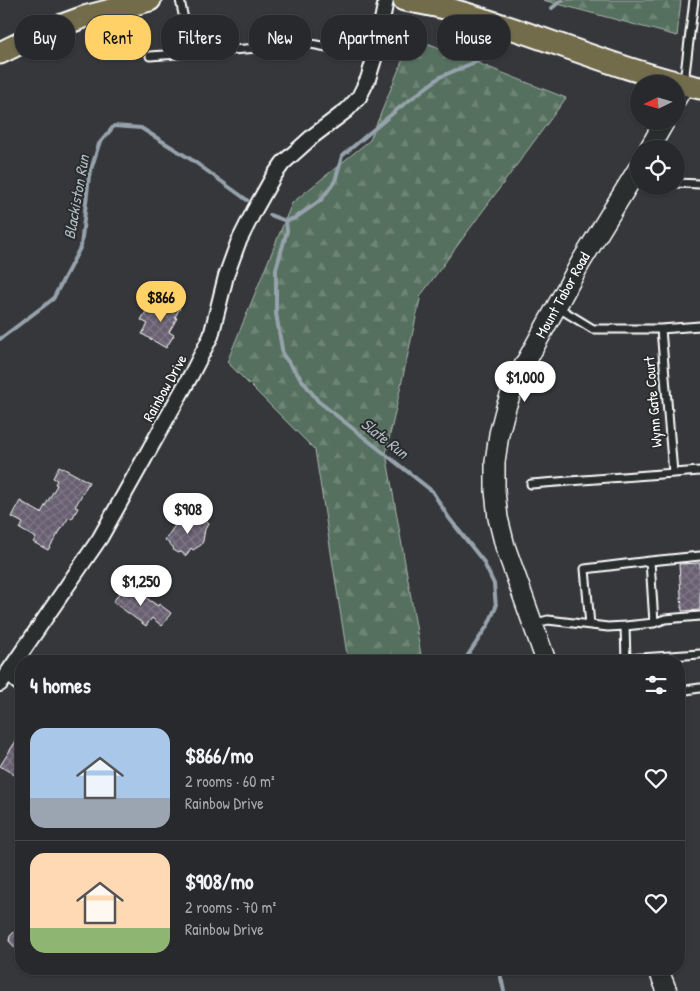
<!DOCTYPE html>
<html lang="en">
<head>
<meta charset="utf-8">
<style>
  :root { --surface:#28292c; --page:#343538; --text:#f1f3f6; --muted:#a5a6a9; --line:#444548; --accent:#ffd166 }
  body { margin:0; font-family:"Patrick Hand",sans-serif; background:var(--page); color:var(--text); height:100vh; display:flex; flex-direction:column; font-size:19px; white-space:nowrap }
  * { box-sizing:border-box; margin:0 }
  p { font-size:16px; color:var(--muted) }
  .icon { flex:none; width:28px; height:28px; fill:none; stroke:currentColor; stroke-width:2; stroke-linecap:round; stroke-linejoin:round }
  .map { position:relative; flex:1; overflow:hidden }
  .details { position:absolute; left:15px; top:655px; width:670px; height:320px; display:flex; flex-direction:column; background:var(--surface); border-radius:20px; box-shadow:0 1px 4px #0004,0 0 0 1px var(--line) }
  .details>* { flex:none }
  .hud { position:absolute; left:15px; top:15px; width:670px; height:45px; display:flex; gap:10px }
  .needle { width:32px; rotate:265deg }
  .controls { position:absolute; left:630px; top:75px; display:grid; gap:10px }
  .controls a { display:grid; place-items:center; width:55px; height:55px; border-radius:50%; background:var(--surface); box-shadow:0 1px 4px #0004,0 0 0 1px var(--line); font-size:25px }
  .price { position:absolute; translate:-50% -42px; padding:0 11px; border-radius:18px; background:#fff; color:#222; font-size:16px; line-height:32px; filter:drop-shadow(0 1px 2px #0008) }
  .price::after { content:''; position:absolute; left:50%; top:30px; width:15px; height:11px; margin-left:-8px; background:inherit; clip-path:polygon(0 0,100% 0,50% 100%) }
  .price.selected { background:var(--accent); color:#111 }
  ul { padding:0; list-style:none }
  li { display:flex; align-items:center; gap:15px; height:125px; padding:0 15px }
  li+li { border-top:1px solid var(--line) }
  li span { display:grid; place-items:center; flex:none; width:140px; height:100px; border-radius:15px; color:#555 }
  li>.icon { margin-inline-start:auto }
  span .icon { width:60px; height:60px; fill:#fffc; stroke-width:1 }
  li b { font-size:21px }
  h2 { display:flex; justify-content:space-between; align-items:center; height:60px; padding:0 15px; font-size:21px }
  .pill { padding:0 18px; border-radius:20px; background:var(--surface); box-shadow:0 1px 4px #0004,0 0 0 1px var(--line); font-size:18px; line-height:45px }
  .pill.selected { background:var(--accent); color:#111 }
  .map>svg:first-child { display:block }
  .forest { fill:url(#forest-firs); stroke:#aab7ae }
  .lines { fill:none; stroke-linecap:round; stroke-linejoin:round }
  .stream { stroke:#97a3ac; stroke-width:4 }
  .building { fill:url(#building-cross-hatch); stroke:#fff }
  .lane-casing { stroke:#fff; stroke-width:11 }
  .street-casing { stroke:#fff; stroke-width:18 }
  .secondary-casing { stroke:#fff; stroke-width:22 }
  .primary-casing { stroke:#fff; stroke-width:25 }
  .lane { stroke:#2a2d2e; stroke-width:7 }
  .street { stroke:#2a2d2e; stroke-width:14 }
  .secondary { stroke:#2a2d2e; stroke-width:19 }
  .primary { stroke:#726c4b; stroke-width:21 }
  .labels { text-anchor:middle; stroke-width:4; stroke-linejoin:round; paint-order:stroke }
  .street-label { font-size:15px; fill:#fff; stroke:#2a2d2e }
  .water-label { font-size:16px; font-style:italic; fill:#b1bac1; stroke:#2a2d2e }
</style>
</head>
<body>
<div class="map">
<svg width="700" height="991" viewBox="0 0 700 991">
  <defs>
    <pattern id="forest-firs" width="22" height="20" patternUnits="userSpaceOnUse" patternTransform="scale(1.25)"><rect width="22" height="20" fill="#556f5e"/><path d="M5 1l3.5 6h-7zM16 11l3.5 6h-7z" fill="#6e8576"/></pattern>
    <pattern id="building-cross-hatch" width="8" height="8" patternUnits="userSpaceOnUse" patternTransform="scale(1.25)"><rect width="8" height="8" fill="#686071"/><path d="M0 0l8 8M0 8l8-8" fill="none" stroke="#7f7886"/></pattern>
  </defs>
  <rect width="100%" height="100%" fill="#36373b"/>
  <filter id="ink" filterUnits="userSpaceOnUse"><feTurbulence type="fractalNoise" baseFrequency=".02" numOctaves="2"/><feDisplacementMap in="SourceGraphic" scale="10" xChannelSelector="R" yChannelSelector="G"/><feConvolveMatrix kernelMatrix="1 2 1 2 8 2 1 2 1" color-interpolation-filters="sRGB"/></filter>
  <g filter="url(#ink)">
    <path class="forest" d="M543 0H681L677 36Z
      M412 37 566 98 421 295 386 453 422 661H348L315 450 227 362 292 203 370 140Z"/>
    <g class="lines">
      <path class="stream" d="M552 8 562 0
        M270 215 286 221 295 218 321 200 335 181 342 156 399 108 440 77 489 56
        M286 221 287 231 276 269V313L283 355 318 401 432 491 449 518 483 561 494 584 496 607 488 625 464 661
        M0 339 53 299 81 246 89 176 99 144 114 126 141 128 192 160 247 200
        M499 969 504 991"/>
    </g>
    <path class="building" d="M162 298 180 308 175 317 177 318 169 332 174 335 166 348 142 334 148 324 141 320 148 308 155 312Z
      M59 466 89 482 75 507 78 508 72 519 69 517 48 550 33 542 36 538 20 529 23 523 12 517 20 501 41 513 57 485 55 484 57 480 53 478Z
      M195 514 209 523 205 529 203 541 201 545 193 550 191 548 186 556 181 552 178 553 174 551 173 547 165 540 176 524 178 525 184 516 190 521Z
      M700 563V610L682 611 679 564Z
      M126 584 158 606 159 604 171 613 162 626 152 618 146 626 113 602Z
      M21 733V779L0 766Z
      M21 925V954L9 941 10 936Z"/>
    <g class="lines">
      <defs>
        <path id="lane" d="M180 0 191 53
          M150 56 311 44 375 56
          M684 82 694 0
          M676 183 700 184
          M557 307 593 329H661
          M673 473 661 329 700 326
          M531 484 700 471
          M650 561 700 556
          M533 624 548 620 608 627 625 626 654 623 665 619 700 616
          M590 625 585 569 650 561 654 623
          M625 626 626 661
          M626 659 700 654
          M679 691 700 688"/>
        <path id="street" d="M7 673 21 685
          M0 684 100 538 191 375 211 336 226 276 238 243 254 211 273 177 283 163 313 136 347 110 359 97 368 79 375 56 386 0"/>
        <g id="secondary">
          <path d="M676 99 684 85"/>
          <path d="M649 149 665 121"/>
          <path id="s1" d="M546 661 505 546 498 518 495 491V462L499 434 506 407 516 380 581 262 639 167"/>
          <path d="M658 969 667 991"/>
        </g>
        <path id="primary" d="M404 0C420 3 437 6 453 10 536 33 615 69 700 88
          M0 53 43 32 84 17 150 0"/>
      </defs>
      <use href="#lane" class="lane-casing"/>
      <use href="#street" class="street-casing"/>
      <use href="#secondary" class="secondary-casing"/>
      <use href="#primary" class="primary-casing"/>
      <use href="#lane" class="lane"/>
      <use href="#street" class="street"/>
      <use href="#secondary" class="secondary"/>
      <use href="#primary" class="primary"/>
    </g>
  </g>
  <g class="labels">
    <g class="street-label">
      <text dy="5" stroke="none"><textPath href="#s1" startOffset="389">Mount Tabor Road</textPath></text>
      <text transform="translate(165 388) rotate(-61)" y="5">Rainbow Drive</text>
      <text transform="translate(653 402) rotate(-95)" y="5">Wynn Gate Court</text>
    </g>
    <g class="water-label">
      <text transform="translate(76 197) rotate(-80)" y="6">Blackiston Run</text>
      <text transform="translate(385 438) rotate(38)" y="6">Slate Run</text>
    </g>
  </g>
</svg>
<div class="controls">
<a><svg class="needle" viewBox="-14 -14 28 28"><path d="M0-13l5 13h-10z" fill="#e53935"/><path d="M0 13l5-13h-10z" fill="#a5a6a9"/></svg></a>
<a><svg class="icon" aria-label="locate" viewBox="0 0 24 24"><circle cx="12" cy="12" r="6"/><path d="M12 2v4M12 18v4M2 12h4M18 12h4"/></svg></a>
</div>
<b class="price selected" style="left:161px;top:323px">$866</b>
<b class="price" style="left:525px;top:403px">$1,000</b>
<b class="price" style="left:188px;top:535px">$908</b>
<b class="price" style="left:141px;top:607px">$1,250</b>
<div class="hud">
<a class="pill">Buy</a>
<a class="pill selected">Rent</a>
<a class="pill">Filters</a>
<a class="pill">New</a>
<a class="pill">Apartment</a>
<a class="pill">House</a>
</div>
<section class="details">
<h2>4 homes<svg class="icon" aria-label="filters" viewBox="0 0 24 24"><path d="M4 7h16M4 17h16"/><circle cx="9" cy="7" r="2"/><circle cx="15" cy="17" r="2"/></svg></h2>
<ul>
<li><span style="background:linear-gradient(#a9c7e8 70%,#9aa5b1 0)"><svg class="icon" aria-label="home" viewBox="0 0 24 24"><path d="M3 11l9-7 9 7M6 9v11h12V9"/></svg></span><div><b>$866/mo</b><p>2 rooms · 60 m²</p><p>Rainbow Drive</p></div><svg class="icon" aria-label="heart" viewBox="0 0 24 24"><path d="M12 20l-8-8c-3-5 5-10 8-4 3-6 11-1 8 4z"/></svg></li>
<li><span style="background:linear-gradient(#ffd9b3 75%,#8fb573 0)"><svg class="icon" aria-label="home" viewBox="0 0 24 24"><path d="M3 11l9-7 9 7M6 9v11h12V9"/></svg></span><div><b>$908/mo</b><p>2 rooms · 70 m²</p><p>Rainbow Drive</p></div><svg class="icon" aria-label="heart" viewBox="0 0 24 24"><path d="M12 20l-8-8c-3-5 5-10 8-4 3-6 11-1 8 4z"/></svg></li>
</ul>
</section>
</div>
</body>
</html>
